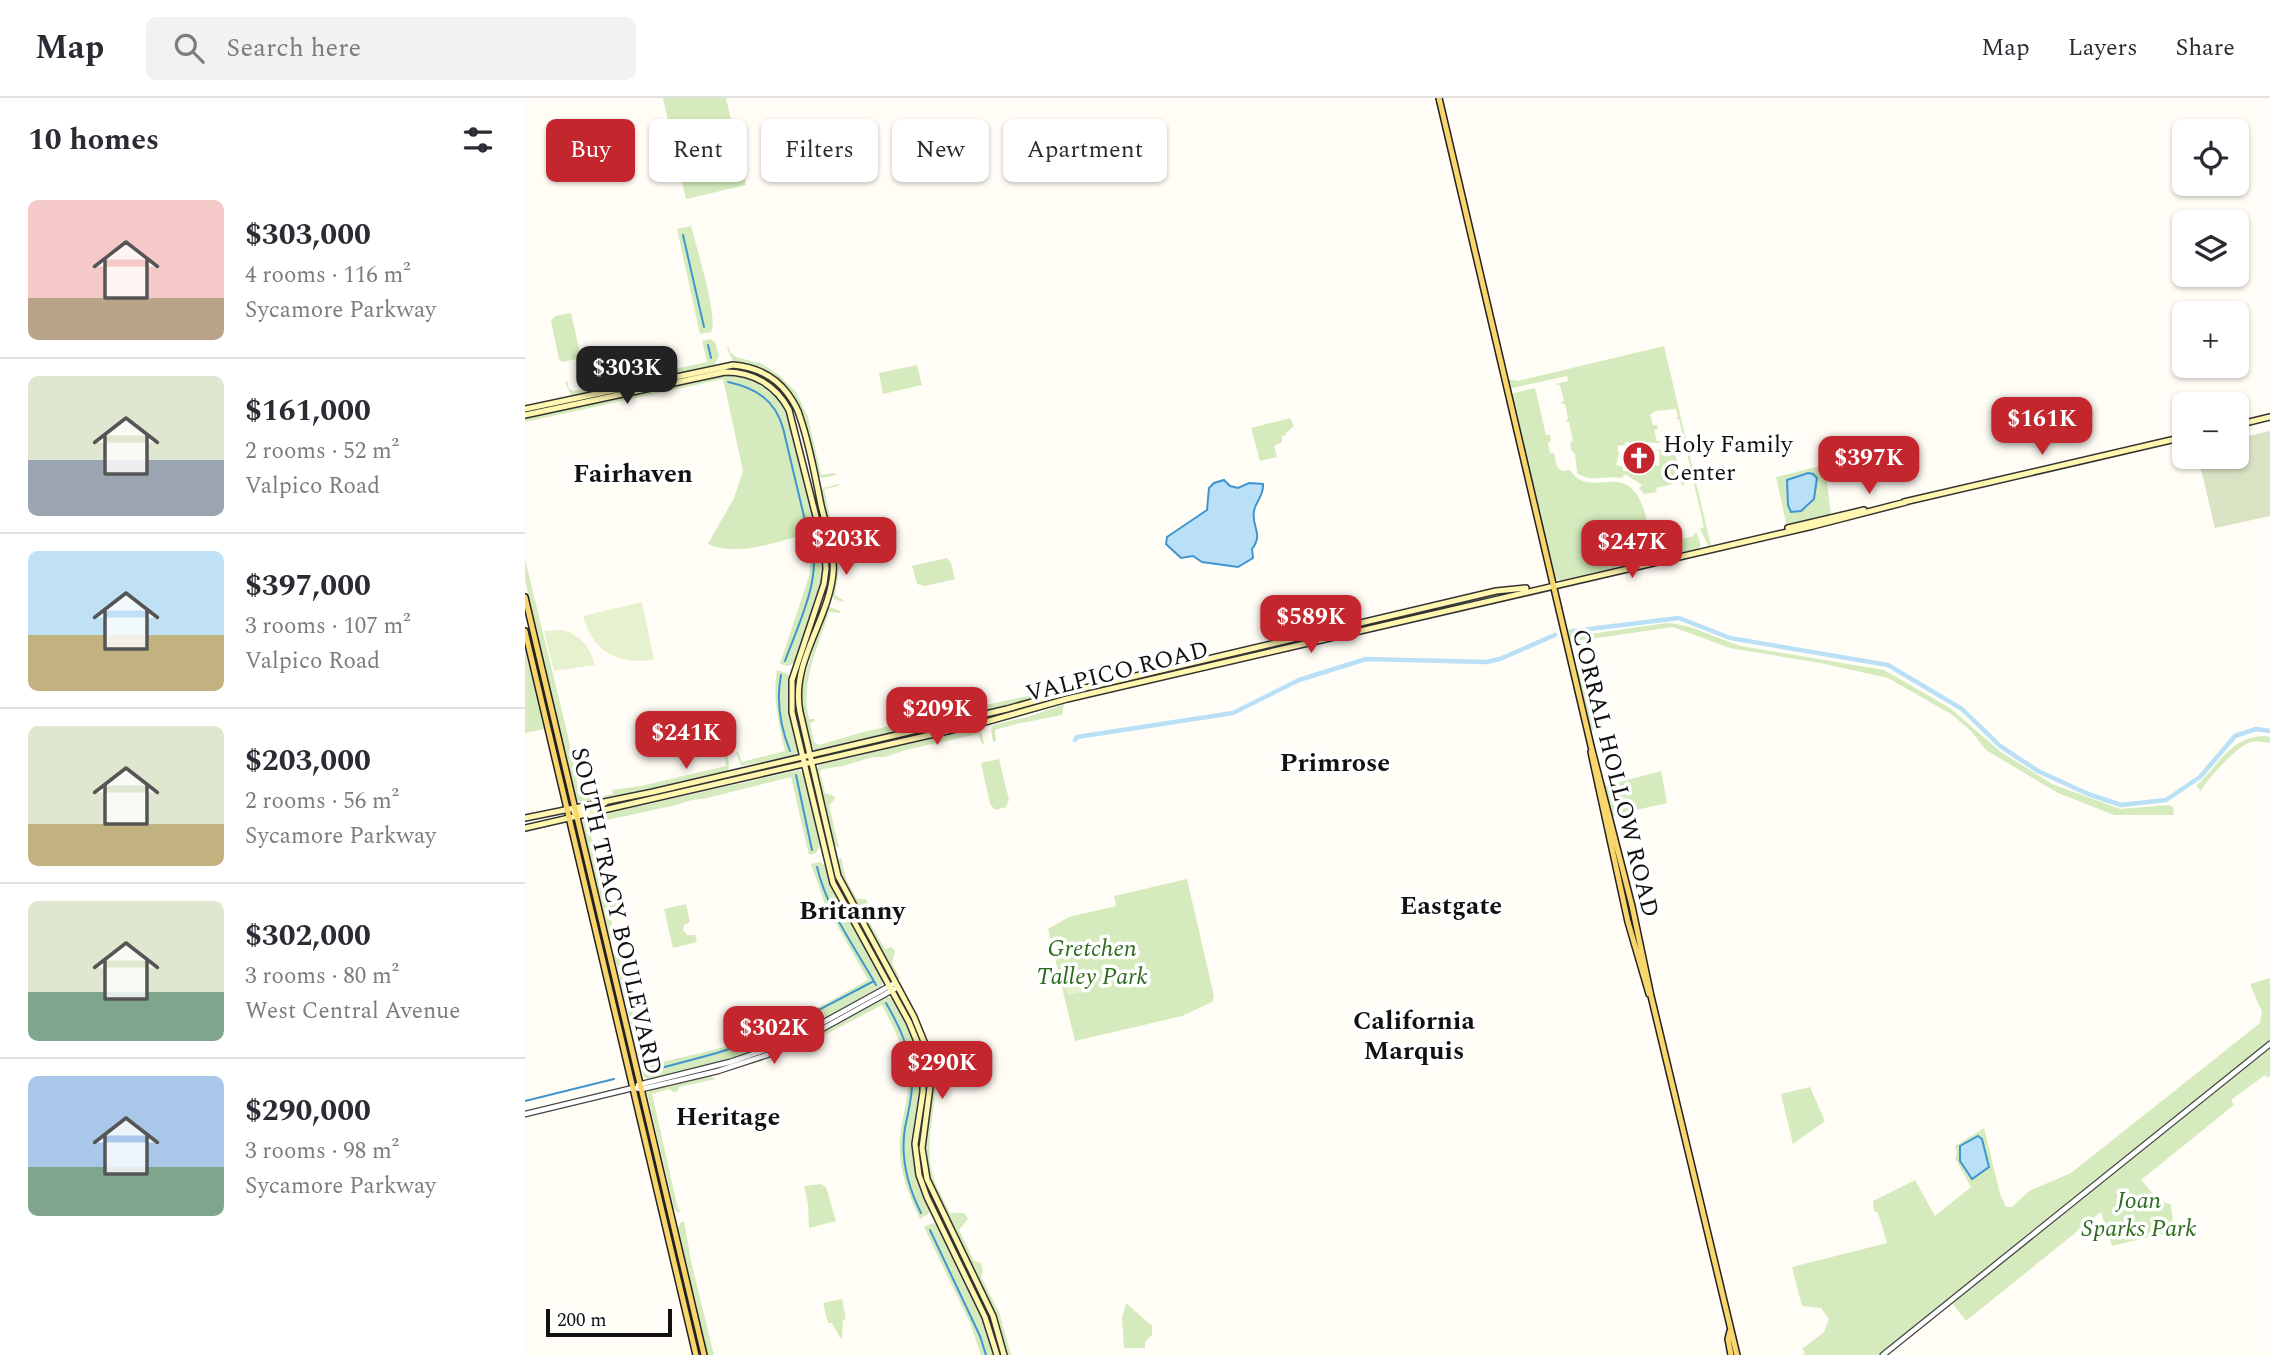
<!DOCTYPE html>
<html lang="en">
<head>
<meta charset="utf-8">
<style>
  :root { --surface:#fff; --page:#f2f2f3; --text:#2b2b33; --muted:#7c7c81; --line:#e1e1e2; --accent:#c4262e }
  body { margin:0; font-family:Spectral,serif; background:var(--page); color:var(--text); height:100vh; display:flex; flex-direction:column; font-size:26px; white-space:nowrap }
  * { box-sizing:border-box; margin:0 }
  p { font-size:23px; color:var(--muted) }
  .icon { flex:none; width:38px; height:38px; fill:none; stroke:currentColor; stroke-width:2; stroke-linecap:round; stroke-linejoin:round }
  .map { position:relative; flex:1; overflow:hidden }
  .details { display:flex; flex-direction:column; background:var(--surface); width:525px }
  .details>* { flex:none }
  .guide { position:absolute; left:21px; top:21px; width:665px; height:63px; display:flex; gap:14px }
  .controls { position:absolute; left:1647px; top:21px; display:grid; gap:14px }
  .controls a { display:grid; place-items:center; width:77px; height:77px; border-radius:10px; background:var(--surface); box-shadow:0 2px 5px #0004; font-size:35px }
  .scale { position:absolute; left:21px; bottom:18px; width:126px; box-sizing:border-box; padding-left:7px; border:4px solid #111; border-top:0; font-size:19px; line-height:24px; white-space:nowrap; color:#111; -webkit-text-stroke:5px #fff; paint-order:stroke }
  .price { position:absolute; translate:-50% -60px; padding:0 16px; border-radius:14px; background:var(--accent); color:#fff; font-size:23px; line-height:46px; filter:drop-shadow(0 2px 4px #0008) }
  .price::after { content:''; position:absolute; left:50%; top:42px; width:21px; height:16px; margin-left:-10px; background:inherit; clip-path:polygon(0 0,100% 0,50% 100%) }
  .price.active { background:#222; color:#fff }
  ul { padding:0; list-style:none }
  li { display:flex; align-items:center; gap:21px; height:175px; padding:0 28px }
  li+li { border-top:2px solid var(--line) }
  li span { display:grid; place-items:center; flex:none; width:196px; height:140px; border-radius:10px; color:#555 }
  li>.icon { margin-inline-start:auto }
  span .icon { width:84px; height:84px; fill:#fffc; stroke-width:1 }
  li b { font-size:30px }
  h2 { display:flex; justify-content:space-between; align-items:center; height:84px; padding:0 28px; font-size:30px }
  .tag { padding:0 24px; border-radius:10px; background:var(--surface); box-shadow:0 2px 5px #0004; font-size:24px; line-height:63px }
  .tag.active { background:var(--accent); color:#fff }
  header { display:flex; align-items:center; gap:42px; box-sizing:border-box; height:98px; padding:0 35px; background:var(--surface); border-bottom:2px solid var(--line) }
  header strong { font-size:33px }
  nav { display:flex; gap:38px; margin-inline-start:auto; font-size:24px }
  .search { width:490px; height:63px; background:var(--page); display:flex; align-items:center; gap:18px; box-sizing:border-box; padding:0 24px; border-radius:10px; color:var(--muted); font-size:26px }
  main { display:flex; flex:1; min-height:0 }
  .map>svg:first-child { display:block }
  .green { fill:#d5ebbd }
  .cemetery { fill:#d9e3c4 }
  .pitch { fill:#e6f2cf }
  .water { fill:#b9e0f7; stroke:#3f96cf; stroke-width:2 }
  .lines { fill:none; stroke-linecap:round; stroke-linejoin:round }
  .stream { stroke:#3f96cf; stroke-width:2 }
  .canal { stroke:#b9e0f7; stroke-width:4.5 }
  .tertiary-casing { stroke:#444; stroke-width:7 }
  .secondary-casing { stroke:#333; stroke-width:8 }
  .primary-casing { stroke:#222; stroke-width:8 }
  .tertiary { stroke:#fff; stroke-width:4.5 }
  .secondary { stroke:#fff6b0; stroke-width:5 }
  .primary { stroke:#f9d66b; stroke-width:5 }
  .labels { text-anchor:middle; stroke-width:7; stroke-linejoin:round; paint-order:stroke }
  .poi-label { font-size:24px; fill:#111; stroke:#fff; text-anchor:start }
  .street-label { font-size:24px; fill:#111; stroke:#fff }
  .park-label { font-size:24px; font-style:italic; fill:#2f6b1f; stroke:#fff }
  .neighbourhood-label { font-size:26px; font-weight:bold; fill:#111; stroke:#fff }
</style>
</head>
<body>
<header>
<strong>Map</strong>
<div class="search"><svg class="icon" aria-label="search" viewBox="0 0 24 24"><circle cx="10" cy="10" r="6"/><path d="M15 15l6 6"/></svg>Search here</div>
<nav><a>Map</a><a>Layers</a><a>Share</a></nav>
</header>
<main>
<section class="details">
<h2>10 homes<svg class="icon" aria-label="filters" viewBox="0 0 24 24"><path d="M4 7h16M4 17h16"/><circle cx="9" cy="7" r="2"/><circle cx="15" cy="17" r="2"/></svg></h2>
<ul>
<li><span style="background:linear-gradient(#f6c9c9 70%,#b9a48a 0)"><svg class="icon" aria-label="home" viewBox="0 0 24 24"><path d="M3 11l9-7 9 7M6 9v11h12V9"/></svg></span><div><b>$303,000</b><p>4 rooms · 116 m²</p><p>Sycamore Parkway</p></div></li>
<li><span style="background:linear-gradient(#dfe7d0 60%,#9aa5b1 0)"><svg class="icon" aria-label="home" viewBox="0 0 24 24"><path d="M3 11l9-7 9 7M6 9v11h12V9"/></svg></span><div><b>$161,000</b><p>2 rooms · 52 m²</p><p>Valpico Road</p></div></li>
<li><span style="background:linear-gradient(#bfe0f5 60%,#c2b280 0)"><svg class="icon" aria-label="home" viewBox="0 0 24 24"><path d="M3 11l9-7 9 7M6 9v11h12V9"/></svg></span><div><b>$397,000</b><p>3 rooms · 107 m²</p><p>Valpico Road</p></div></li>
<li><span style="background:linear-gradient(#dfe7d0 70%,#c2b280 0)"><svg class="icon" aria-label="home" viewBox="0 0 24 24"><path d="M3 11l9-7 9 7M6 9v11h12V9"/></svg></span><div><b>$203,000</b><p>2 rooms · 56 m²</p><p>Sycamore Parkway</p></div></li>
<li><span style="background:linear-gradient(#dfe7d0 65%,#7fa58c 0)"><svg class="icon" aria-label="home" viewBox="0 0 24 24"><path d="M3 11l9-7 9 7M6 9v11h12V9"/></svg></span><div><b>$302,000</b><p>3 rooms · 80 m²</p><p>West Central Avenue</p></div></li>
<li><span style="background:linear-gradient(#a9c7e8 65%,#7fa58c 0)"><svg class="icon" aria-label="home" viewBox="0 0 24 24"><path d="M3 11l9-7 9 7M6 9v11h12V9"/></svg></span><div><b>$290,000</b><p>3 rooms · 98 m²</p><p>Sycamore Parkway</p></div></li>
</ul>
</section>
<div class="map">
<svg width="1745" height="1257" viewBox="0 0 1745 1257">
  <rect width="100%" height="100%" fill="#fffdf5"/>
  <path class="green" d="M138 0H201L221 87 161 101Z
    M166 128C171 147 194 222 186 234L175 236 152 131Z
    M46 215 56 260 37 264 34 261 26 223 30 218Z
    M185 241 190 244 194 258 189 267 52 297H46L40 284 42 283 44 291 48 293 182 264 177 243Z
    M1139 248 1186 448 1184 449 1175 431 1179 429 1154 321H1150L1153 319 1151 311 1130 313 1125 317 1128 327H1132L1133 331 1129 332 1132 343H1135V345L1100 344V347L1092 348 1094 356 1091 367 1098 369V373L1122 375 1125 366 1134 368 1135 354 1130 351 1137 352 1139 358 1143 357 1141 343 1149 342 1148 346 1156 382 1159 383 1160 386 1157 388 1156 384 1131 390 1132 394 1119 396 1114 390 1117 387 1100 376 1097 380C1081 377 1065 385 1052 375L1050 356 1046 352 1045 345 1048 343 1044 324 1040 323 1043 321 1040 306 1035 305 1039 303 1035 287 1031 286 1043 283 1042 278 988 290 984 289 982 281 993 283Z
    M204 249 205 254 211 259 237 266 254 277 271 294 283 319 296 377 310 375 311 377 297 380 292 377 278 319 268 299 257 285 243 275 208 263 202 250Z
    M392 267 397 287 358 296 354 275Z
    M209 277C235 281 251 294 264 316L291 428 287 435C255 442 215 460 183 446L209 400 218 373 198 281 0 324V320L189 278Z
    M1010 290 1021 337H1025L1026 343 1023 345 1025 355H1029L1032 369 1037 373 1045 372C1065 402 1096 364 1115 402 1123 418 1124 439 1128 456L1127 462 1038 483 1031 481 986 298 989 295Z
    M765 320 769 328 761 335V337L757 338V344L749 348 752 359 735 363 726 330Z
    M1300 367 1306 417 1262 429 1251 379Z
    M314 386V388L299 391 315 465 310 497 318 502V504L309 501 306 496 310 476 296 395 298 390Z
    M1169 435H1172L1176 448 1173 451 1136 460 1131 445 1132 443 1134 447 1151 443 1150 439 1153 442 1169 438Z
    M292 443C312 466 279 537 270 564L264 568 255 566 284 478 285 465 281 444Z
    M422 460 426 465 430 481 400 488 392 486 387 468Z
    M0 461 42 634 54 694 60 698 74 696 75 699 88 696 87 692 116 688 201 668 200 657H202L204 667 203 672 120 692 56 704 51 702 0 482Z
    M305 509 315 513V515L304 514C293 550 275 583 284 621H289L290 623 285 625 289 644 294 647 338 634 507 597 508 601 289 652 285 647 278 614 276 591 300 513Z
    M1142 525C1167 526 1192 541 1216 548L1359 572 1425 610 1476 654 1527 686 1595 711 1644 707 1648 709 1649 717H1589L1533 695 1461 652 1446 633 1426 616 1363 580 1295 565 1205 550 1148 529 1044 544 1041 532 1047 531 1048 538H1051Z
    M0 551 19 631 0 635Z
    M1060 570 1074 631 1065 633 1051 572Z
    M252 572 262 575 265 579 263 606 273 654 269 657 216 668 211 654H213L217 664 260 653C254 626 247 600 252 572Z
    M539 606 537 617 491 626 470 632 471 643 468 644 466 632 468 627 506 618Z
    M450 630 456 632 459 646H457L453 636 380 652 360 659H348L318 668 297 671 295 674 300 695 309 698 310 701 304 707 314 750 308 747 291 673 294 667Z
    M1740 638 1745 639V645C1738 644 1730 642 1723 645 1711 650 1681 682 1676 693L1671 688C1693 668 1706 638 1740 638Z
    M474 661 484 702 481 709 470 712 465 706 456 665Z
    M274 672 279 676 295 748 291 755 284 757 266 679 178 701 167 702 147 708 63 726 68 745 76 747V752L70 757 80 799 90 802 91 807 84 813 90 838 93 842 86 841C81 829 56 729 58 721Z
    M1136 673 1142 705 1093 716 1087 719 1079 688Z
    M316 759 321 781 332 801H341L343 805 338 813 360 851 367 849 370 853 367 865 375 880 372 882 318 782 312 763Z
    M295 764 299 767 311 798 358 882 356 889C318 910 281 933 241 949 203 963 162 972 122 981L119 979 89 857 95 851 94 857 99 879 103 880 105 886 102 890 112 934 117 935 119 941 114 946 120 968C157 959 195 952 231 939 270 924 306 902 343 882L300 806 286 766Z
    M662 781 689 898 687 904 657 918 550 943 523 831 544 819 591 808 589 798Z
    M161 806 165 824 159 827 158 832 162 837H170L172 844 148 850 139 811Z
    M1745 880V944L1356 1257H1277L1280 1254 1277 1251 1299 1234 1304 1221 1296 1210 1277 1208 1267 1169 1362 1145 1353 1115 1349 1113 1348 1103 1390 1082 1410 1118 1446 1089 1430 1060 1432 1055 1430 1048 1459 1030 1475 1096 1481 1109H1487L1504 1093 1546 1075 1735 925 1737 914 1725 886Z
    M361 899 367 900C379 921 391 941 394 964 398 990 390 1014 388 1039 386 1066 393 1088 405 1111L403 1116 395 1121C381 1092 371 1064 376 1032 378 1016 383 1000 383 984 382 955 370 932 357 907L279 948 275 953 274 949 277 945Z
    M1745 949V978L1743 980 1740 977 1706 1002 1709 1007 1616 1082 1633 1101 1646 1107 1649 1133 1587 1148 1576 1114 1441 1223 1427 1205Z
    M412 972C412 1003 402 1033 405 1064 407 1082 417 1099 425 1115H439L443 1121 434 1132 449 1163 456 1165 458 1173 456 1179 474 1214 486 1257H482L471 1218 410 1094C392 1049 408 1022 408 976Z
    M184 977 191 981 154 989 153 993 148 994 145 991 127 996 153 1111 156 1112 153 1115 149 1111 122 995 126 991Z
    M1285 989 1300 1023 1268 1046 1256 996Z
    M296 1086 301 1089 311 1123 284 1130 283 1106 279 1088Z
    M159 1123 166 1163 189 1257H183L153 1131 155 1125Z
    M408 1125 413 1128 459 1221 469 1257H456L445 1225 399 1129Z
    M317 1201 321 1221 318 1222 317 1240H315L307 1225H303L298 1205Z
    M601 1205 627 1228V1237L620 1244V1250H599L597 1220Z"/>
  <path class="cemetery" d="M1745 333V418L1690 430 1673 359H1712V341Z"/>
  <path class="pitch" d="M117 504 129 562C93 566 69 556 58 518Z
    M38 532C57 538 65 549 70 567L29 573 19 533Z
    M561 870 566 892 543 897 538 875Z"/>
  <path class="water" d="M1283 375 1288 376 1292 380 1289 401 1276 413 1266 414 1263 407 1262 382Z
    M699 382 705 388 713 390 724 385 738 386C739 398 731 402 729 413 726 429 739 435 727 451L728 460 713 469 677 464 668 458 656 460 641 446 642 439 682 412 684 390 689 385Z
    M1453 1038 1457 1041 1464 1069 1447 1081 1435 1063V1048Z"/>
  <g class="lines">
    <path class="stream" d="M158 137 179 229
      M183 247 186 260
      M203 284C231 290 250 302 258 330L282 431
      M260 563C271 532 296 482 287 450
      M256 577C251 602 256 630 265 653
      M271 677 287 752
      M292 769C302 812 330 849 351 887
      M361 905C375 929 386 953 387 981 388 998 383 1014 380 1030 375 1060 383 1089 396 1115
      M121 974 192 955 246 937 349 883
      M0 1003 89 981
      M405 1132 455 1238 461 1257"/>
    <path class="canal" d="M1048 533 1154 520 1205 540 1363 567 1437 611 1475 648 1513 673 1563 696 1596 707 1641 702 1675 679 1710 638 1731 631 1745 633
      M550 642 552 639 708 615 774 582 841 561 961 564 975 561 1030 537"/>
    <defs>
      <path id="tertiary" d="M113 987 205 964 249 949 279 935 370 885
        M0 1016 108 990 117 991 193 973 242 957 279 941 373 889
        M1358 1257 1745 946"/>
      <path id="secondary" d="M0 311 208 267C230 269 250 278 263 296 268 303 273 311 275 319 285 348 290 378 296 407 301 429 310 453 308 475 304 522 265 565 275 614L313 778 389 919 402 951 405 989 397 1050 402 1081 468 1218 479 1257
        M0 317 200 274C228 274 251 287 264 312L300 454 301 471 299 486 267 582V614L308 785 384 924 393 946 398 969V994L390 1046 394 1077 402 1099 460 1219 472 1257
        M1712 327 1745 319
        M1379 404 1659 339
        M1263 430 1339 412
        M49 714 80 705
        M0 720 128 694 482 611 539 595 971 493 1001 490
        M0 730 457 625 542 601 1288 428 1381 404"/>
      <path id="primary" d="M914 0 1066 648 1107 808 1126 898 1212 1257
        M0 499 179 1257
        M0 533 171 1257
        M1066 654 1103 824 1124 896
        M1205 1233 1203 1241 1206 1257"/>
    </defs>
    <use href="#tertiary" class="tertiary-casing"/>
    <use href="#secondary" class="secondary-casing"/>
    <use href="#primary" class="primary-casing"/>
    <use href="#tertiary" class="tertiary"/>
    <use href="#secondary" class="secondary"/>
    <use href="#primary" class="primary"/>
  </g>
  <defs>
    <symbol id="church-disc" viewBox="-11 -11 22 22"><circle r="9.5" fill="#c4262e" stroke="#fff"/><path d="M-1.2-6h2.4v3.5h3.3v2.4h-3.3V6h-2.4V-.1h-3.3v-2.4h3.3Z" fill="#fff"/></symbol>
  </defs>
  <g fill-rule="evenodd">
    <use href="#church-disc" x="1095" y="341" width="38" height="38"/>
  </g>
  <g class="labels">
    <g class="poi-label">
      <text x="1138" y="354">Holy Family<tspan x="1138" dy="28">Center</tspan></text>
    </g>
    <g class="street-label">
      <text transform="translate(592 573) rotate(-14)" y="8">VALPICO ROAD</text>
      <text transform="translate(1091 675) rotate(76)" y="8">CORRAL HOLLOW ROAD</text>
      <text transform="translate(92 813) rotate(77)" y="8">SOUTH TRACY BOULEVARD</text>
    </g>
    <g class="park-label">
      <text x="567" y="858">Gretchen<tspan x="567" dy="28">Talley Park</tspan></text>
      <text x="1614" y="1110">Joan<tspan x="1614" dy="28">Sparks Park</tspan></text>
    </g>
    <g class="neighbourhood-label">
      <text x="108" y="384">Fairhaven</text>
      <text x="810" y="673">Primrose</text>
      <text x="926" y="816">Eastgate</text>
      <text x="327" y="821">Britanny</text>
      <text x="889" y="931">California<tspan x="889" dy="30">Marquis</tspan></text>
      <text x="203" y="1027">Heritage</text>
    </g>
  </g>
</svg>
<div class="controls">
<a><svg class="icon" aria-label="locate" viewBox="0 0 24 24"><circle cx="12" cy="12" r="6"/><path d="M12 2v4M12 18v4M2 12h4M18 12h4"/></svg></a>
<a><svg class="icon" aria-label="layers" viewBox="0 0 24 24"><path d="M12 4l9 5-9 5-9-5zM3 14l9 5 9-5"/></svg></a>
<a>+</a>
<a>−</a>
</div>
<div class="scale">200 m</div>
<b class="price active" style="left:102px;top:308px">$303K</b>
<b class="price" style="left:1517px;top:359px">$161K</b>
<b class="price" style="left:1344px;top:398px">$397K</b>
<b class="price" style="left:321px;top:479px">$203K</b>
<b class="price" style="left:1107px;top:482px">$247K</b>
<b class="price" style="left:786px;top:557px">$589K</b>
<b class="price" style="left:412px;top:649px">$209K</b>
<b class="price" style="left:161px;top:673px">$241K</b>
<b class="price" style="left:249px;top:968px">$302K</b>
<b class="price" style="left:417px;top:1003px">$290K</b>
<div class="guide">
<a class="tag active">Buy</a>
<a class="tag">Rent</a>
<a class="tag">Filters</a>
<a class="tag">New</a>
<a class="tag">Apartment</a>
</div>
</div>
</main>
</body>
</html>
